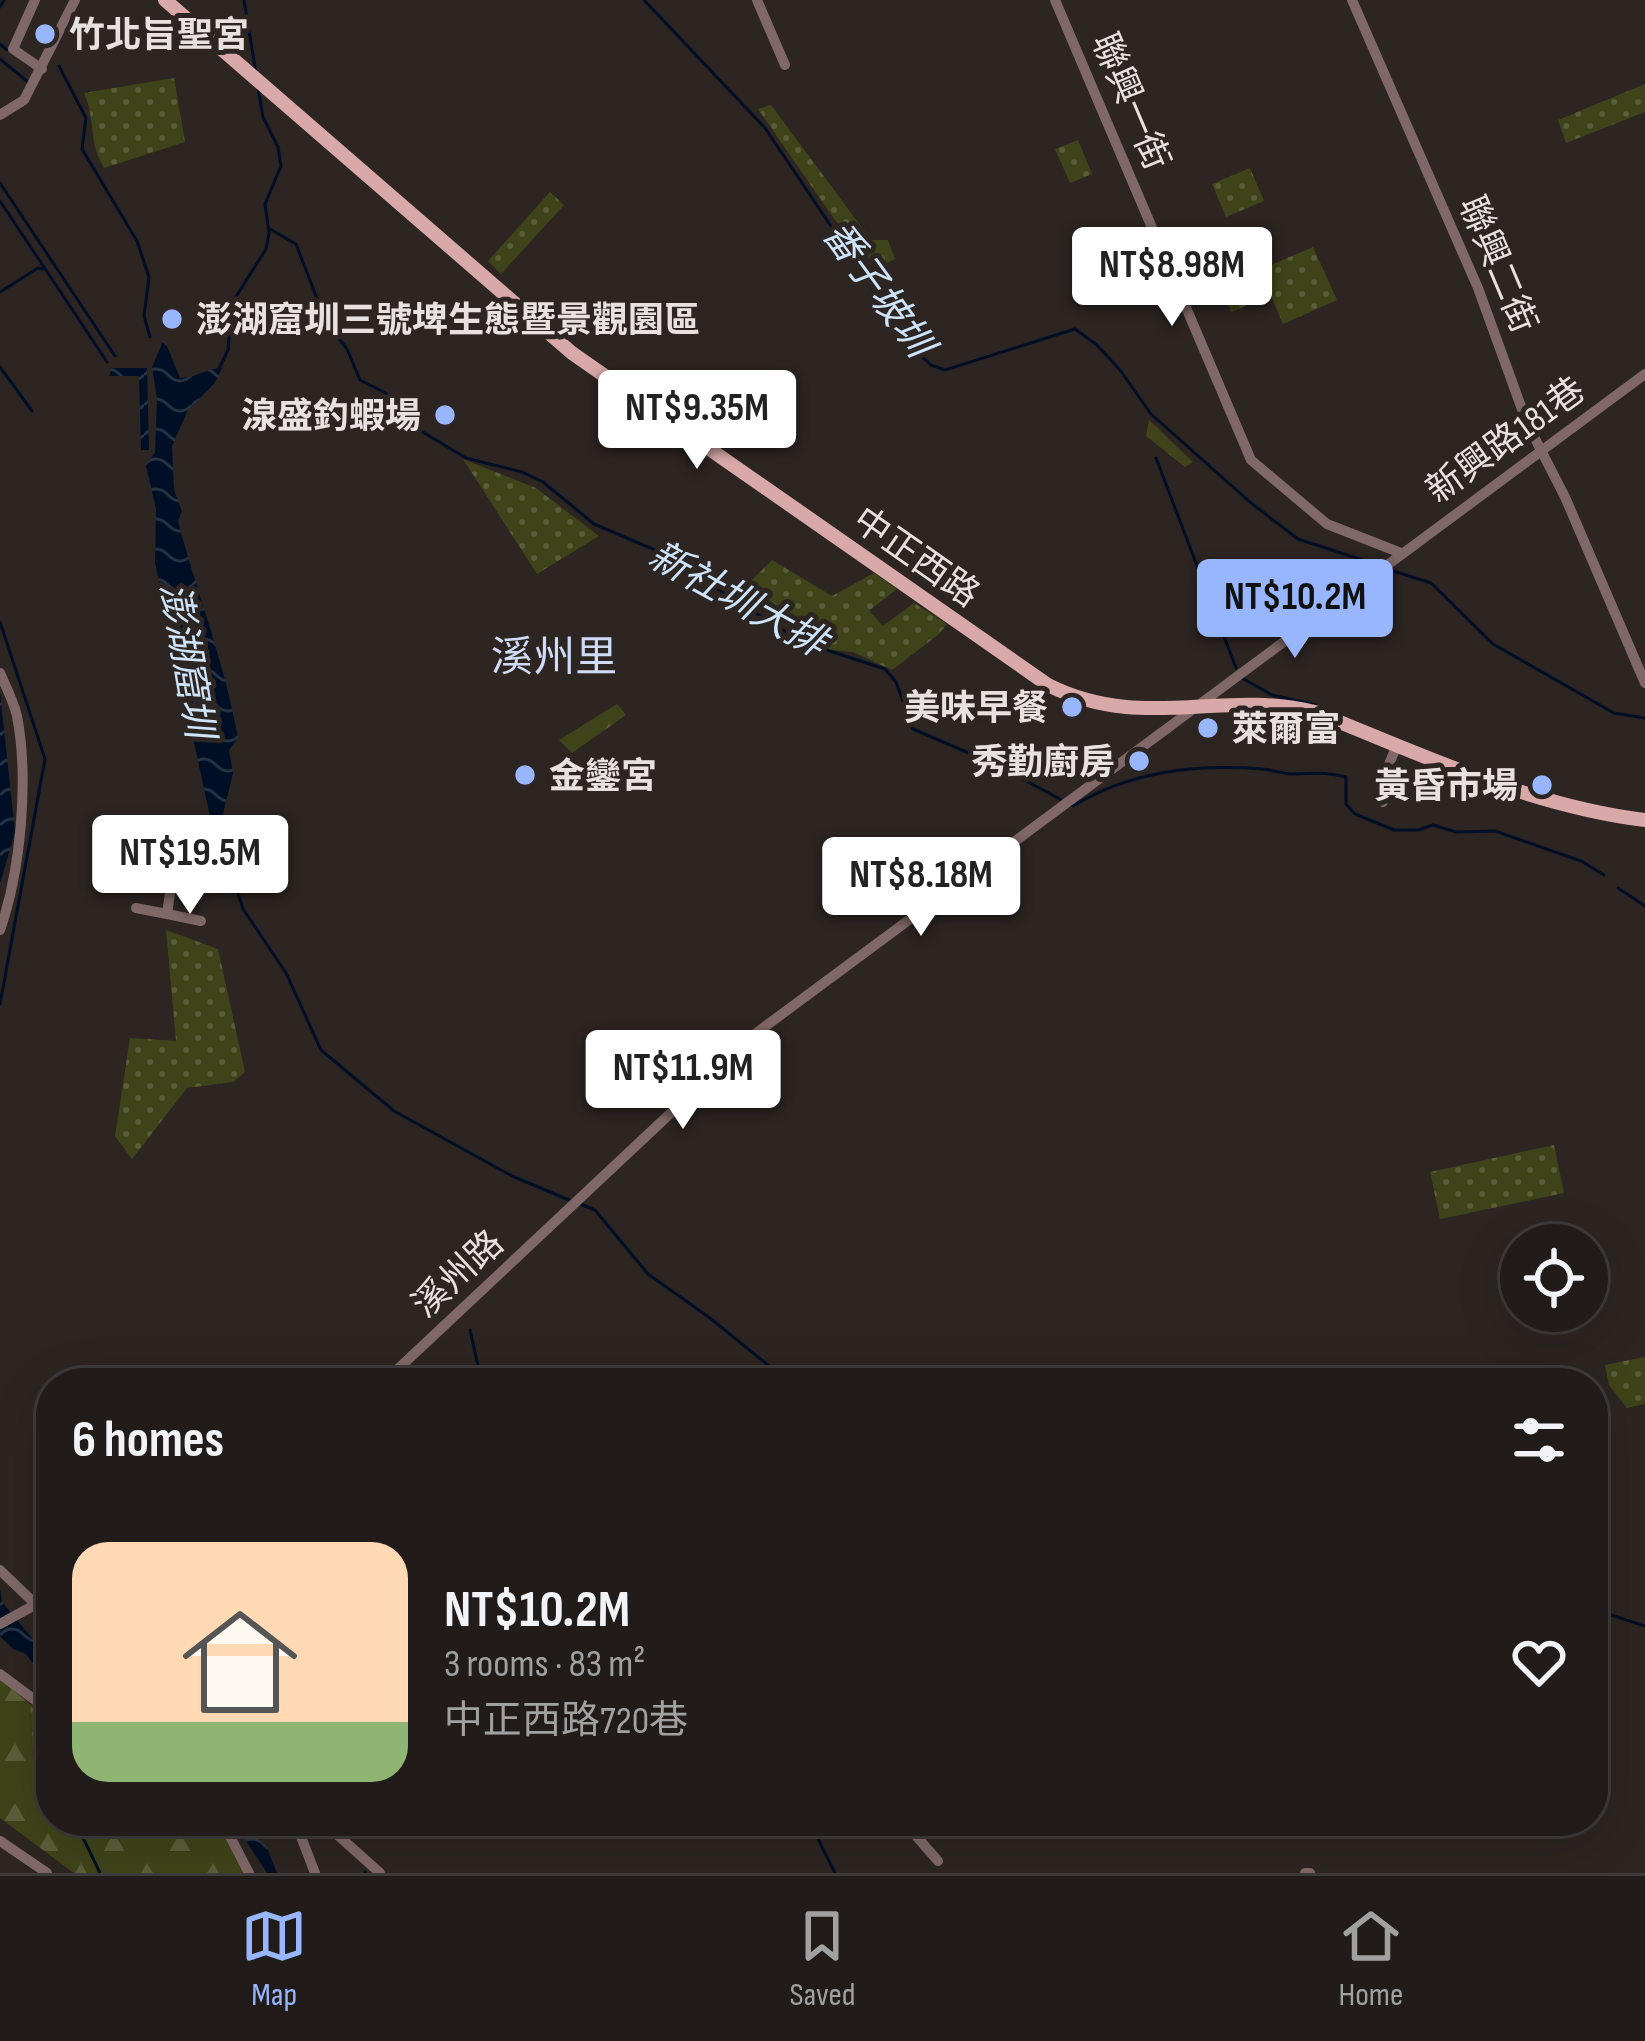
<!DOCTYPE html>
<html lang="en">
<head>
<meta charset="utf-8">
<style>
  :root { --surface:#211c1a; --page:#292523; --text:#f1f3f6; --muted:#a2a1a2; --line:#3e3a39; --accent:#97b6fd }
  body { margin:0; font-family:"Sofia Sans Condensed","Noto Sans TC",sans-serif; background:var(--page); color:var(--text); height:100vh; display:flex; flex-direction:column; font-size:45px; white-space:nowrap }
  * { box-sizing:border-box; margin:0 }
  p { font-size:39px; color:var(--muted) }
  .icon { flex:none; width:66px; height:66px; fill:none; stroke:currentColor; stroke-width:2; stroke-linecap:round; stroke-linejoin:round }
  .map { position:relative; flex:1; overflow:hidden }
  .details { position:absolute; left:36px; top:1368px; width:1572px; height:468px; display:flex; flex-direction:column; background:var(--surface); border-radius:48px; box-shadow:0 12px 48px #0002,0 0 0 3px var(--line) }
  .details>* { flex:none }
  .buttons { position:absolute; left:1500px; top:1224px; display:grid; gap:24px }
  .buttons a { display:grid; place-items:center; width:108px; height:108px; border-radius:50%; background:var(--surface); box-shadow:0 12px 48px #0002,0 0 0 3px var(--line); font-size:60px }
  .price { position:absolute; translate:-50% -102px; padding:0 27px; border-radius:12px; background:#fff; color:#222; font-size:39px; line-height:78px; filter:drop-shadow(0 3px 6px #0008) }
  .price::after { content:''; position:absolute; left:50%; top:72px; width:36px; height:27px; margin-left:-18px; background:inherit; clip-path:polygon(0 0,100% 0,50% 100%) }
  .price.selected { background:var(--accent); color:#111 }
  ul { padding:0; list-style:none }
  li { display:flex; align-items:center; gap:36px; height:300px; padding:0 36px }
  li span { display:grid; place-items:center; flex:none; width:336px; height:240px; border-radius:36px; color:#555 }
  li>.icon { margin-inline-start:auto }
  span .icon { width:144px; height:144px; fill:#fffc; stroke-width:1 }
  li b { font-size:51px }
  h2 { display:flex; justify-content:space-between; align-items:center; height:144px; padding:0 36px; font-size:51px }
  .dock { display:flex; justify-content:space-around; align-items:center; height:168px; border-top:3px solid var(--line); background:var(--surface); font-size:33px; color:var(--muted) }
  .dock a { display:grid; justify-items:center; gap:6px }
  .dock .selected { color:var(--accent) }
  .map>svg:first-child { display:block }
  .grass { fill:url(#grass-dots) }
  .forest { fill:url(#forest-firs) }
  .water { fill:url(#water-waves) }
  .lines { fill:none; stroke-linecap:round; stroke-linejoin:round }
  .stream { stroke:#000f25; stroke-width:3 }
  .minor { stroke:#7f6867; stroke-width:10 }
  .major { stroke:#d9a8a8; stroke-width:14 }
  .poi-dot { fill:#97b6fd; stroke:#2c2522; stroke-width:4.5 }
  .labels { text-anchor:middle; stroke-width:10; stroke-linejoin:round; paint-order:stroke }
  .poi-label { font-size:36px; font-weight:bold; fill:#e7e2e0; stroke:#2c2522; text-anchor:start }
  .street-label { font-size:36px; fill:#e7e2e0; stroke:#2c2522 }
  .water-label { font-size:39px; font-style:italic; fill:#cee4fb; stroke:#2c2522 }
  .quarter-label { font-size:42px; fill:#cfdbf7; stroke:#2c2522 }
</style>
</head>
<body>
<div class="map">
<svg width="1645" height="1873" viewBox="0 0 1645 1873">
  <defs>
    <pattern id="grass-dots" width="8" height="8" patternUnits="userSpaceOnUse" patternTransform="scale(3)"><rect width="8" height="8" fill="#3f4319"/><path d="M2 2h.1M6 6h.1" fill="none" stroke="#5b5e3a" stroke-width="1.8" stroke-linecap="round"/></pattern>
    <pattern id="forest-firs" width="22" height="20" patternUnits="userSpaceOnUse" patternTransform="scale(3)"><rect width="22" height="20" fill="#3f4319"/><path d="M5 1l3.5 6h-7zM16 11l3.5 6h-7z" fill="#5b5e3a"/></pattern>
    <pattern id="water-waves" width="16" height="10" patternUnits="userSpaceOnUse" patternTransform="scale(3)"><rect width="16" height="10" fill="#000f25"/><path d="M0 5q4-4 8 0t8 0" fill="none" stroke="#253244"/></pattern>
  </defs>
  <rect width="100%" height="100%" fill="#2c2522"/>
  <path class="grass" d="M174 78 185 142 104 168C87 138 97 123 84 93Z
    M1645 84V112L1566 143 1558 120Z
    M771 105 871 240H888L895 259 877 268 835 220 758 109Z
    M1078 140 1092 174 1070 183 1055 149Z
    M1250 168 1264 201 1226 217 1212 184Z
    M550 192 564 205 501 274 488 261Z
    M1313 247 1337 300 1283 324 1271 296 1231 312 1222 286Z
    M463 459 536 488 599 536 537 574Z
    M772 560 832 596 874 573 897 589 869 611 883 626 914 603 947 624 938 635 892 670 853 652 823 649 737 595Z
    M166 930 218 949 245 1072 233 1082 187 1088 132 1159 115 1136 130 1038 176 1041Z
    M1554 1145 1564 1193 1440 1219 1430 1172Z
    M1645 1357V1404L1627 1408 1609 1385 1605 1365Z
    M30 1704 51 1717V1780L42 1779 33 1764Z"/>
  <path class="forest" d="M1149 420 1193 462 1185 467 1146 436Z
    M617 704 626 715 572 753 559 740Z
    M0 1679 30 1704 33 1764 42 1779 51 1780V1821H217L245 1873H74L0 1818Z"/>
  <path class="water" d="M164 339 180 378C196 378 207 368 222 368L214 384 188 410 172 446 174 490 182 511 178 521C197 594 225 663 238 738L229 750 233 773 221 822 211 821 155 563 156 509 146 466 155 452 157 399 152 367Z
    M112 368H147L149 450H141L139 376H109Z
    M0 692 15 832 0 884Z
    M0 1589 2 1602 51 1661 48 1697 44 1696 47 1683 26 1654 13 1649 0 1636Z
    M233 1821H245L267 1848 277 1873H267Z"/>
  <g class="lines">
    <path class="stream" d="M244 0 256 73
      M644 0 765 128 913 348 931 365 945 370 1075 329 1097 345 1120 370 1151 414 1251 503 1298 539 1378 565
      M0 7 4 0
      M0 44 7 50
      M0 59 28 82
      M59 66 86 118 82 149 137 241 149 277 144 316 150 337
      M0 183 115 356
      M0 201 107 362
      M268 228 296 244 326 322 347 349 360 380 401 401 411 425 466 458 522 472 543 482 594 524 655 550 802 642 885 669 896 682 913 729 994 764 1060 799
      M0 292 38 268 44 269
      M0 367 32 411
      M218 371 228 350 232 303 266 249 269 233 265 204 281 166 278 147 263 117 258 88
      M1156 458 1236 668
      M1387 569 1431 583 1493 644 1614 713 1645 718
      M0 622 45 759 0 1004
      M1242 678 1272 695 1316 705
      M1069 804 1073 806C1131 771 1195 764 1262 769 1272 770 1281 773 1290 774 1311 774 1325 771 1346 777V804L1355 814 1394 830H1418L1433 825 1456 832 1495 831 1581 861 1604 875
      M215 819 243 909 286 973 321 1050 394 1111 512 1176 569 1200
      M1618 888 1645 906
      M578 1203 595 1210 648 1274 710 1318 790 1383
      M470 1330 482 1383
      M1593 1609 1645 1626
      M36 1711 51 1763
      M75 1821 100 1873
      M809 1821 835 1873
      M365 1873V1872"/>
    <path class="minor" d="M35 0 13 49 42 69
      M757 0 785 65
      M1055 0 1251 460 1327 524 1401 553
      M1352 0 1478 288 1527 423 1565 497 1645 683
      M0 115 24 100 75 0
      M0 673C6 687 14 702 17 716 29 779 21 870 0 930
      M1383 802 1387 769 1397 745
      M136 908 167 914 177 844
      M167 914 201 921
      M383 1383 755 1034 1645 374
      M0 1570 51 1619
      M0 1624 51 1596
      M0 1674 51 1712
      M222 1821 249 1873
      M295 1821 315 1873
      M322 1821 380 1873
      M904 1822 938 1861
      M976 1822 986 1821
      M0 1841 47 1873
      M1305 1873H1310"/>
    <path class="major" d="M165 0 572 353 1048 685C1142 732 1220 689 1315 712 1422 755 1530 806 1645 820"/>
  </g>
  <g class="poi-dot">
    <circle cx="45" cy="34" r="12"/>
    <circle cx="172" cy="319" r="12"/>
    <circle cx="445" cy="415" r="12"/>
    <circle cx="1072" cy="707" r="12"/>
    <circle cx="1208" cy="728" r="12"/>
    <circle cx="1139" cy="761" r="12"/>
    <circle cx="525" cy="775" r="12"/>
    <circle cx="1542" cy="785" r="12"/>
  </g>
  <g class="labels">
    <g class="poi-label">
      <text x="69" y="47">竹北旨聖宮</text>
      <text x="196" y="332">澎湖窟圳三號埤生態暨景觀園區</text>
      <text x="421" y="428" text-anchor="end">湶盛釣蝦場</text>
      <text x="1048" y="720" text-anchor="end">美味早餐</text>
      <text x="1232" y="741">萊爾富</text>
      <text x="1115" y="774" text-anchor="end">秀勤廚房</text>
      <text x="549" y="788">金鑾宮</text>
      <text x="1518" y="798" text-anchor="end">黃昏市場</text>
    </g>
    <g class="street-label">
      <text transform="translate(1132 101) rotate(67)" y="13">聯興一街</text>
      <text transform="translate(1499 264) rotate(67)" y="13">聯興二街</text>
      <text transform="translate(1505 439) rotate(-36)" y="13">新興路181巷</text>
      <text transform="translate(917 556) rotate(35)" y="13">中正西路</text>
      <text transform="translate(457 1273) rotate(-43)" y="13">溪州路</text>
    </g>
    <g class="water-label">
      <text transform="translate(879 288) rotate(54)" y="14">番子坡圳</text>
      <text transform="translate(738 598) rotate(29)" y="14">新社圳大排</text>
      <text transform="translate(188 660) rotate(80)" y="14">澎湖窟圳</text>
    </g>
    <g class="quarter-label">
      <text x="554" y="671">溪州里</text>
    </g>
  </g>
</svg>
<div class="buttons">
<a><svg class="icon" aria-label="locate" viewBox="0 0 24 24"><circle cx="12" cy="12" r="6"/><path d="M12 2v4M12 18v4M2 12h4M18 12h4"/></svg></a>
</div>
<b class="price" style="left:1172px;top:329px">NT$8.98M</b>
<b class="price" style="left:697px;top:472px">NT$9.35M</b>
<b class="price selected" style="left:1295px;top:661px">NT$10.2M</b>
<b class="price" style="left:190px;top:917px">NT$19.5M</b>
<b class="price" style="left:921px;top:939px">NT$8.18M</b>
<b class="price" style="left:683px;top:1132px">NT$11.9M</b>
<section class="details">
<h2>6 homes<svg class="icon" aria-label="filters" viewBox="0 0 24 24"><path d="M4 7h16M4 17h16"/><circle cx="9" cy="7" r="2"/><circle cx="15" cy="17" r="2"/></svg></h2>
<ul>
<li><span style="background:linear-gradient(#ffd9b3 75%,#8fb573 0)"><svg class="icon" aria-label="home" viewBox="0 0 24 24"><path d="M3 11l9-7 9 7M6 9v11h12V9"/></svg></span><div><b>NT$10.2M</b><p>3 rooms · 83 m²</p><p>中正西路720巷</p></div><svg class="icon" aria-label="heart" viewBox="0 0 24 24"><path d="M12 20l-8-8c-3-5 5-10 8-4 3-6 11-1 8 4z"/></svg></li>
</ul>
</section>
</div>
<nav class="dock">
<a class="selected"><svg class="icon" aria-label="map" viewBox="0 0 24 24"><path d="M3 6l6-2 6 2 6-2v14l-6 2-6-2-6 2zM9 4v14M15 6v14"/></svg>Map</a>
<a><svg class="icon" aria-label="saved" viewBox="0 0 24 24"><path d="M7 4h10v16l-5-4-5 4z"/></svg>Saved</a>
<a><svg class="icon" aria-label="home" viewBox="0 0 24 24"><path d="M3 11l9-7 9 7M6 9v11h12V9"/></svg>Home</a>
</nav>
</body>
</html>
